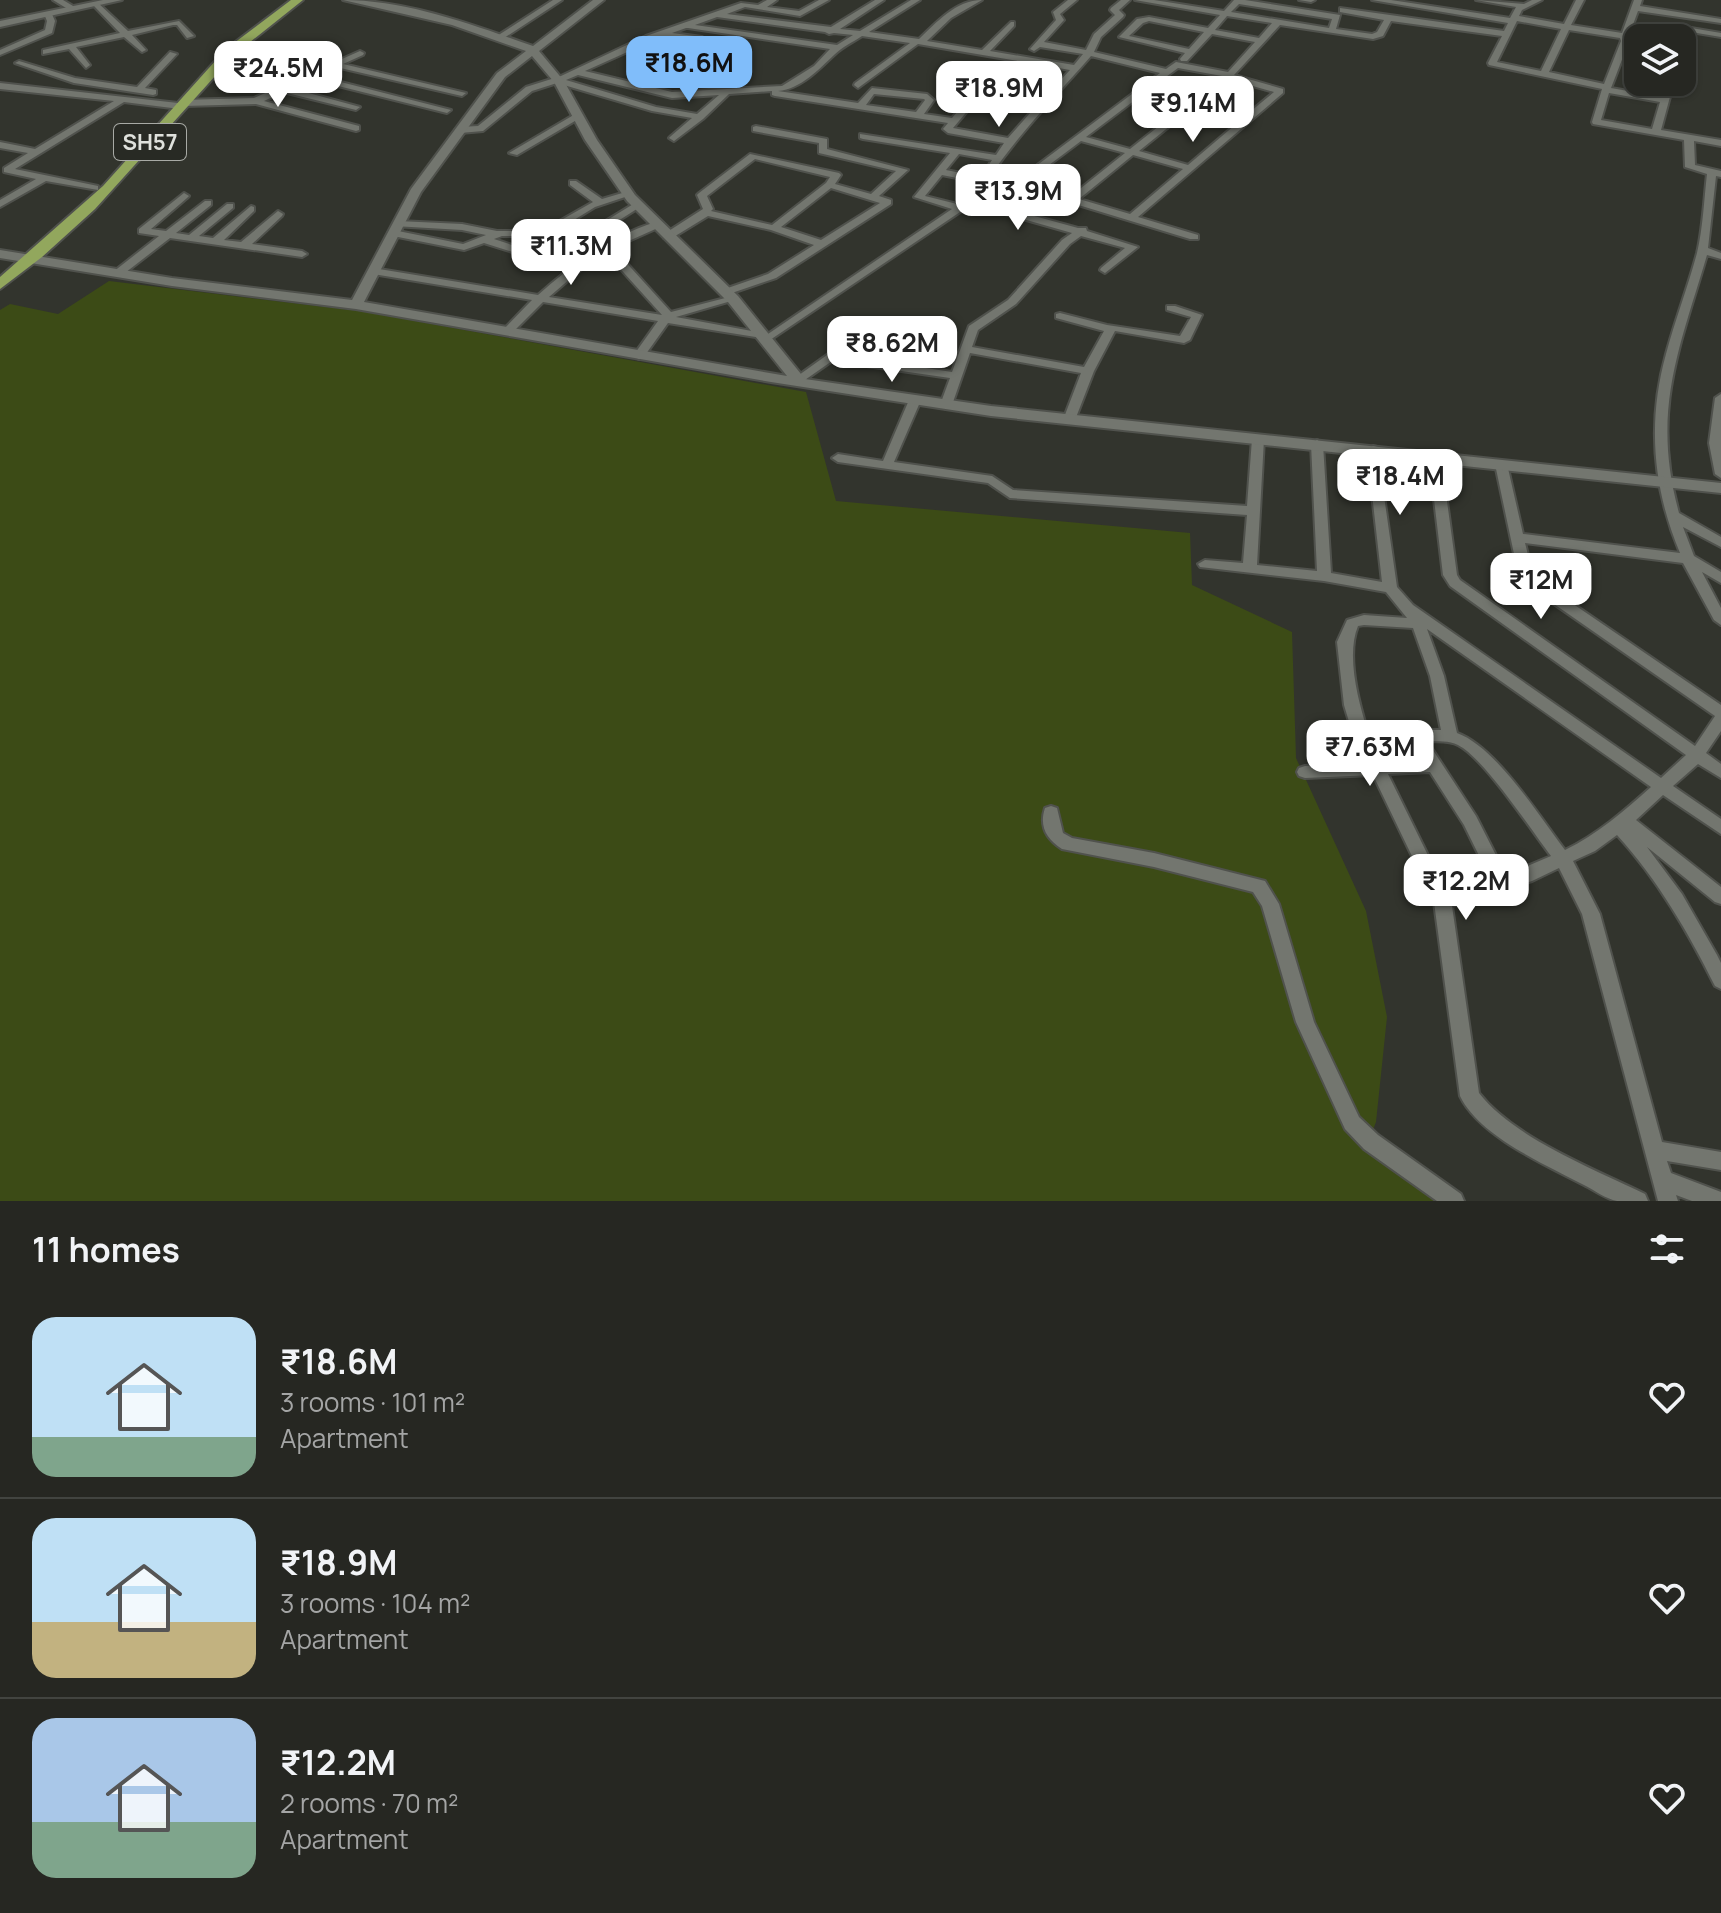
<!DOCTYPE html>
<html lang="en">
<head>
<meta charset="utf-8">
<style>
  :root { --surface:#262722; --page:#2e2f2a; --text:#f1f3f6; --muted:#a4a5a5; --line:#424440; --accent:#80bdfa }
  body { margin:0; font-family:Manrope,sans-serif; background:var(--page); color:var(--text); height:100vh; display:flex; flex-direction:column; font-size:30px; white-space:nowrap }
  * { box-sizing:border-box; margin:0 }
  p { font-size:26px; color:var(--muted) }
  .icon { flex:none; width:44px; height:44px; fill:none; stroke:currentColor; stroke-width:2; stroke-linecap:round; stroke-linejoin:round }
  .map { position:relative; height:1201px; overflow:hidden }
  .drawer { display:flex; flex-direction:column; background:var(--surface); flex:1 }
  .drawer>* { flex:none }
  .buttons { position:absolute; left:1624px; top:24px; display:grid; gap:16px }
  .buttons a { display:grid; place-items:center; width:72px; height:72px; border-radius:16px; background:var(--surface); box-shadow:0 2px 6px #0004,0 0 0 2px var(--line); font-size:40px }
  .price { position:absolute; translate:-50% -68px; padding:0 18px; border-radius:16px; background:#fff; color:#222; font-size:26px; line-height:52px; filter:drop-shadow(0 2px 4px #0008) }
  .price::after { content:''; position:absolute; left:50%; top:48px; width:24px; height:18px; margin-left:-12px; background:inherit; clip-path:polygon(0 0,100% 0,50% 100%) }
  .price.active { background:var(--accent); color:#111 }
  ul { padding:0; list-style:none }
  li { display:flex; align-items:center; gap:24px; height:200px; padding:0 32px }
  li+li { border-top:2px solid var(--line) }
  li span { display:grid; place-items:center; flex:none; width:224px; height:160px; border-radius:24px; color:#555 }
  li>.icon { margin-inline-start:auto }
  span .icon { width:96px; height:96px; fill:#fffc; stroke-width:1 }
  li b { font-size:34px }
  h2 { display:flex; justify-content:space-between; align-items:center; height:96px; padding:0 32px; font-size:34px }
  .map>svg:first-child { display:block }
  .green { fill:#3c4b16 }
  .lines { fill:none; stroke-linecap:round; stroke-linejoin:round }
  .minor-casing { stroke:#50524d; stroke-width:4 }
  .tertiary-casing { stroke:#50524d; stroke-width:4 }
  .primary-casing { stroke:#50524d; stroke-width:4 }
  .minor { fill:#73766f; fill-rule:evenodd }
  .tertiary { fill:#73766f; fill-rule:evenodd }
  .primary { fill:#92a75d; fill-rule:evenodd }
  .labels { text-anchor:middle; stroke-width:6; stroke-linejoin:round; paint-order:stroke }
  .shield { fill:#282a24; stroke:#a8aaa5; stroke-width:2 }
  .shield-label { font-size:22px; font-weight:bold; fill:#dfe1dc }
</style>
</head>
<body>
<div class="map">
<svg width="1721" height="1201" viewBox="0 0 1721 1201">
  <rect width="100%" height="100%" fill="#32342d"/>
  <path class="green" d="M109 281 359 311 806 392 836 501 1190 533 1192 585 1292 632 1296 758 1366 911 1387 1017 1376 1122 1367 1145 1445 1201H0V310L10 304 58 314Z"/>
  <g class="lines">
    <defs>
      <path id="minor" d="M53 0H63L78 9 71 11Z
        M553 0H562L504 38 497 36Z
        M767 0H777L767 7 799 11 819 0H829L800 16 745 7 727 14 831 27 875 0H884L840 29 860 31 911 0H920L869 32 919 39C936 23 956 0 982 0L951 18 927 41 982 50 1011 22H1014V26L990 51 1074 65 1083 54 1040 47 1034 51 1030 49 1056 20 1053 12 1068 0H1077L1060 14 1064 20 1044 42 1086 50 1094 34 1115 15 1110 10 1111 8 1121 0H1130L1119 10 1124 15 1123 17 1101 37 1094 52 1166 69 1176 62 1228 72 1255 42 1212 34 1187 61H1181L1180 59 1185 53 1119 37 1137 19 1149 17 1208 28 1220 15 1135 0H1154L1224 11 1234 0H1245L1340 15 1336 29 1372 34 1377 32 1384 20 1340 12V8L1504 31 1508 23 1372 0H1391L1510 18 1516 7 1476 0 1524 4 1532 0H1542L1522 10 1519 16 1564 24 1576 0H1584L1571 25 1622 33 1634 0H1642L1640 6 1721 19V23L1638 11 1628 38 1638 41V45L1628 44 1611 88 1662 97 1666 82H1674L1661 130 1721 140V146L1694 141 1695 165 1721 171V177L1716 176 1708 248 1721 253V259L1707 255C1679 350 1651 411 1679 513L1721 537V547L1683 527 1694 556 1721 572V583L1702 572 1721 608V625L1714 620 1683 563 1525 543 1531 567 1541 582 1721 705V731L1706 753 1721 764V778L1698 764 1673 786 1721 819V834L1663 795 1636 820 1721 887V904L1715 902 1647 847 1682 894 1717 955 1721 963V989L1715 986C1688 932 1658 880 1617 835L1595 851 1573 861 1600 914 1662 1142 1721 1152V1170L1667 1161 1671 1173 1721 1192V1201H1692L1676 1195 1678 1201H1658L1582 914 1559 868 1532 881 1452 906 1479 1093C1514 1138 1594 1169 1645 1194L1648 1201C1639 1201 1627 1201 1617 1201 1606 1199 1594 1190 1584 1185 1546 1165 1479 1136 1460 1096L1434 902 1373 775 1305 778 1299 776 1297 772 1299 768 1305 766 1367 763 1353 735 1344 705 1337 642 1347 620 1364 615 1407 618 1386 592 1324 581 1200 567 1198 564 1205 560 1243 563 1247 515 1010 498 988 483 838 462 832 458 838 454 883 461 909 400 915 396 921 400 894 462 992 476 1013 490 1247 506 1252 439 1258 435 1264 439 1257 565 1317 571 1311 444 1317 440 1323 444 1331 573 1382 582 1367 450 1373 446 1377 447 1397 587 1413 605 1661 778 1686 755 1450 586 1443 575 1429 457 1435 453 1441 457 1457 575 1460 580 1695 746 1715 716 1531 588 1517 568 1495 464 1501 460 1507 464 1523 534 1680 553C1653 489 1647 422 1666 354 1675 320 1688 287 1697 253 1703 228 1704 200 1707 174L1685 167 1684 140 1593 124 1592 122 1602 89 1489 65 1488 63 1502 36 1391 21 1383 36 1373 39 1280 25 1234 75 1283 89V93L1138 217 1198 235V239H1190L1039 193 1016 211 1078 228H1086L1087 231 1138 247 1105 273 1100 270 1101 268 1125 248 1081 236 1070 244 1016 304 978 330 972 347 1084 367 1104 331 1056 318V314L1060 313 1107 325 1180 336 1191 317 1167 310V306H1175L1202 315 1190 340 1184 343 1115 331 1094 371 1075 420 1069 424 1063 420 1081 373 970 353 952 405 946 409 940 405 950 378 832 361 802 382 798 384 792 380 879 318 883 319V323L840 355 952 372 969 326 1008 300 1062 240 1072 233 1005 214V210L1030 190 1025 187 1030 184 1071 196 1125 153 1081 141 1021 186 989 180 963 210 767 342 763 341 762 338 668 323 643 358 639 359 633 356 658 321 543 302 511 334H503V330L532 300 373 274 368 271 373 268 538 295C573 264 611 236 656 222L660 223V227L613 248 671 312 733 296 738 299 676 317 768 334 952 209 914 197 950 153 863 139 860 138V134L996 155 1004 143 948 133 943 129 948 123 775 96 772 95V91L729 94 703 119 674 141 669 138 671 136 692 118 652 111 557 83 532 91 483 131 460 133 455 130 460 127 478 126 526 87 561 76 646 36 741 3 758 5ZM1239 4 1332 19 1329 28 1231 12ZM1227 16 1272 23 1259 38 1215 30ZM717 17 825 32 829 34 834 33 853 35 837 45 695 25ZM1149 21 1204 32 1189 49 1129 36 1143 23ZM1517 21 1561 29 1541 71 1497 62ZM686 28H688L830 49 814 66 782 86 672 92 585 71 663 36 702 41V37L672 33ZM1569 30 1620 38 1621 41 1604 84 1549 72ZM862 36 910 43 855 83 854 85 858 88 918 44 1070 70 1058 83 988 73 987 75 991 78 1054 87 1042 100 976 90 952 118 924 114 934 100 927 94 872 88 858 103 778 91C801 89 819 69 834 55 842 47 853 42 862 36ZM1091 56 1160 73 1016 181 991 175C1022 130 1057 95 1091 56ZM1178 68 1222 76 1183 107 1140 96ZM578 75 672 98 719 95 697 114 656 107 566 80ZM1228 79 1274 92 1239 121 1191 109ZM1609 93 1660 102 1652 129 1601 120ZM874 94 924 99 925 100 916 112 866 105ZM981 95 1038 104 1008 138 953 128ZM1135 100 1178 111 1130 149 1086 137ZM1186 113 1235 125 1188 165 1139 151ZM959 154 992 160 981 177 946 170ZM1133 155 1183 169 1130 214 1079 199ZM942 175 977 182 957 204 925 196ZM606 253 662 315 549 297 579 271ZM1364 625 1413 628 1430 676 1441 730 1367 729C1358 700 1346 655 1358 626ZM1427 629 1651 787C1624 811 1598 834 1565 850 1539 816 1496 747 1457 733L1444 676ZM1372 741H1411L1423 761 1382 762ZM1427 741C1438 742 1449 740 1458 745 1484 758 1531 830 1551 856L1506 875 1476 816ZM1430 772 1464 825 1491 880 1447 894 1388 774Z
        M1299 0H1315L1311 2Z
        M97 2 128 31 179 21 194 36 187 38 177 25H173L132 35 146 50 142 52 124 37 76 47 90 65 86 68 69 49 43 54V50L120 33 94 6 93 4Z
        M48 12H51L55 21 52 33 0 55V50L45 30 47 21 44 14Z
        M1685 27 1721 33V37L1691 32 1686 43 1682 45V38H1680Z
        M360 51 364 53 363 55 343 64 466 93 462 96 336 67 317 76 451 110 447 113 310 79 290 88 360 107 356 110 283 92 264 101 359 126V130L356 131 256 104 184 106 180 109 124 102 15 169 98 186V190L46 181 0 207V200L36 179 4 172V168L28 153 0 148V142L35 149 114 101 0 89V83L178 103 182 100 254 98Z
        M170 52 177 54 145 88 156 90V94L153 95 74 83 15 63 19 61 75 78 137 87Z
        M577 113 581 116 580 118 517 155 509 153Z
        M756 126 827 139V149L908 170 879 196 891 200V204L776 278 726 295 721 292 722 290 768 274 814 245 771 230 708 216 672 238H664V234L703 209 697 195 699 193 750 154 839 173 841 175 835 184 871 194 896 171 819 153V143L753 131V127ZM755 159 830 177 826 183 772 225 711 211 713 209 707 196ZM831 188 880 203 821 240 781 227Z
        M570 181H576L602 199 629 191 634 194 595 207 548 236H502L494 239 545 256 550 255 635 203 643 205 557 260 544 262 484 243 464 250 393 236 388 233 393 230 463 244 486 235 462 230 394 226 393 224 398 221 462 224 497 231H542L593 202 570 185Z
        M184 193 189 196 187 198 151 229 166 231 205 201H211V205L176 233 189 235 227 204H233V208L199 236 213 238 251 206 254 207V211L224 240 241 242 278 211 283 214 282 216 252 244 302 251 307 254 302 257 170 238 121 276H113V272L159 236 139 233V229Z
        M1721 394V478L1715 474 1709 443 1715 398Z
        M1051 806 1057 808 1063 833 1072 838 1154 853 1265 881 1279 904 1314 1022 1359 1117 1378 1135 1461 1194 1464 1201H1437L1364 1149 1345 1129 1296 1022 1262 906 1253 892 1154 867 1062 849C1046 839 1039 826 1045 808Z"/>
      <path id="tertiary" d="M103 0H122L0 27V21Z
        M343 0C407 0 473 25 533 46L593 0H604L539 51 564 81 597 140 635 195 738 296 805 379 991 406 1721 483V493L991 416 771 382 356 309 172 286 0 258V250L172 278 352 300 411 189 497 73 526 51 452 25ZM532 56 554 82 585 140 627 201 728 302 787 376 364 302 421 192 505 77Z"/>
      <path id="primary" d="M291 0H303L235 54 95 209 42 257 0 289V277L103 186 226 49Z"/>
    </defs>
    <use href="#minor" class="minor-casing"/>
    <use href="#tertiary" class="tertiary-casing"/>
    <use href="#primary" class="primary-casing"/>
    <use href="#minor" class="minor"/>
    <use href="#tertiary" class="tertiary"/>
    <use href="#primary" class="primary"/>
  </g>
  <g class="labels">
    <rect class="shield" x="114" y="124" width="72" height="36" rx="6"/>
    <g class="shield-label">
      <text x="150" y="150">SH57</text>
    </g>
  </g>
</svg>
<div class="buttons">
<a><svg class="icon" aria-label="layers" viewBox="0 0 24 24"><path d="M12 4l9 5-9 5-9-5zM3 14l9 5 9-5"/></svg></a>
</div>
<b class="price active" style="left:689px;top:104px">₹18.6M</b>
<b class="price" style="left:278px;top:109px">₹24.5M</b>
<b class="price" style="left:999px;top:129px">₹18.9M</b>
<b class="price" style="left:1193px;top:144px">₹9.14M</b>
<b class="price" style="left:1018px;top:232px">₹13.9M</b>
<b class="price" style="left:571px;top:287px">₹11.3M</b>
<b class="price" style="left:892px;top:384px">₹8.62M</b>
<b class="price" style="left:1400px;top:517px">₹18.4M</b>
<b class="price" style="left:1541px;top:621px">₹12M</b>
<b class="price" style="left:1370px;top:788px">₹7.63M</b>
<b class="price" style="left:1466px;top:922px">₹12.2M</b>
</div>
<section class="drawer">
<h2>11 homes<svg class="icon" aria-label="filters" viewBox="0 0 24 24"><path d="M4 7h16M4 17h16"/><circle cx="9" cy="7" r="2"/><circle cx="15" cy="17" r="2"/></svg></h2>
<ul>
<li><span style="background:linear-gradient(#bfe0f5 75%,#7fa58c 0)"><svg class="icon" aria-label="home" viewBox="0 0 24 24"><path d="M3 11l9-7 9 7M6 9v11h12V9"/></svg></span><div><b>₹18.6M</b><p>3 rooms · 101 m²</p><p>Apartment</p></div><svg class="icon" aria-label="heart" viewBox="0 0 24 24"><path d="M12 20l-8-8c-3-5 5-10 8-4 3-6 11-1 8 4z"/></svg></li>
<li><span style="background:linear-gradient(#bfe0f5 65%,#c2b280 0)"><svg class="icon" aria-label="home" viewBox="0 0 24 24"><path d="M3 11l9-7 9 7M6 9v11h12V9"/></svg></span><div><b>₹18.9M</b><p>3 rooms · 104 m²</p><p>Apartment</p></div><svg class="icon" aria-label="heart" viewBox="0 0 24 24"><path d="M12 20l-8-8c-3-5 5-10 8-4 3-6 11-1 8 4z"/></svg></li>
<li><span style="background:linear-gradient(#a9c7e8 65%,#7fa58c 0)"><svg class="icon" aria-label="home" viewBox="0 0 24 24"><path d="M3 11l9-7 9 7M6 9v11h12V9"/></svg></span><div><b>₹12.2M</b><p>2 rooms · 70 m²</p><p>Apartment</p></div><svg class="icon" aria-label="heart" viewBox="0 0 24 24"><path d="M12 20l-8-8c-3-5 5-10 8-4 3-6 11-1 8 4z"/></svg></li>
</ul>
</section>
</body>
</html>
